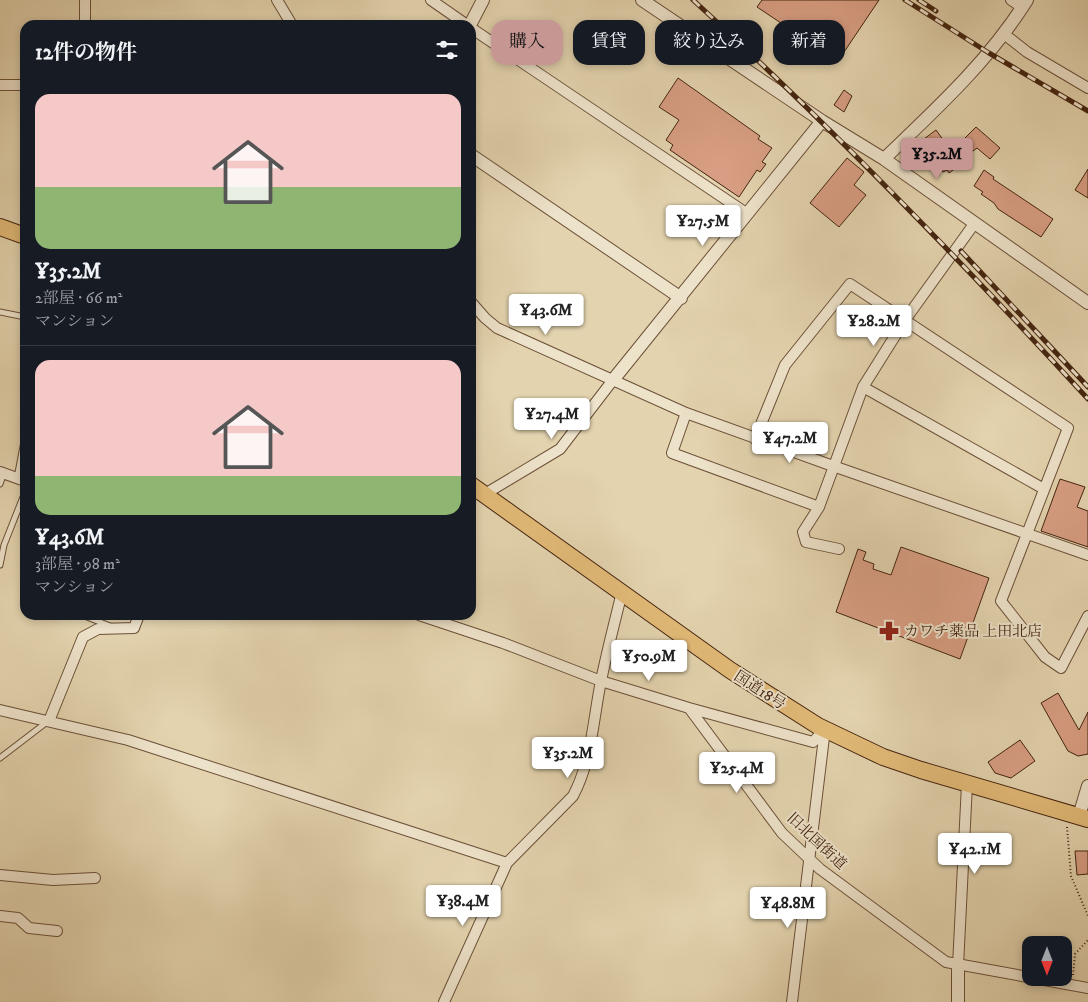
<!DOCTYPE html>
<html lang="ja">
<head>
<meta charset="utf-8">
<style>
  :root { --surface:#171b24; --page:#20242c; --text:#f1f3f6; --muted:#9ea1a6; --line:#363941; --accent:#c59692 }
  body { margin:0; font-family:"IM FELL DW Pica","Noto Serif JP",serif; background:var(--page); color:var(--text); height:100vh; display:flex; flex-direction:column; font-size:19px; white-space:nowrap }
  * { box-sizing:border-box; margin:0 }
  p { font-size:16px; color:var(--muted) }
  .icon { flex:none; width:28px; height:28px; fill:none; stroke:currentColor; stroke-width:2; stroke-linecap:round; stroke-linejoin:round }
  .map { position:relative; flex:1; overflow:hidden }
  .panel { position:absolute; left:20px; top:20px; width:456px; height:600px; display:flex; flex-direction:column; background:var(--surface); border-radius:15px; box-shadow:0 2px 8px #0003 }
  .panel>* { flex:none }
  .banner { position:absolute; left:491px; top:20px; width:475px; height:45px; display:flex; gap:10px }
  .needle { width:32px; rotate:180deg }
  .controls { position:absolute; left:1022px; top:936px; display:grid; gap:10px }
  .controls a { display:grid; place-items:center; width:50px; height:50px; border-radius:10px; background:var(--surface); box-shadow:0 2px 8px #0003; font-size:25px }
  .price { position:absolute; translate:-50% -42px; padding:0 11px; border-radius:5px; background:#fff; color:#222; font-size:16px; line-height:32px; filter:drop-shadow(0 1px 2px #0008) }
  .price::after { content:''; position:absolute; left:50%; top:30px; width:15px; height:11px; margin-left:-8px; background:inherit; clip-path:polygon(0 0,100% 0,50% 100%) }
  .price.on { background:var(--accent); color:#111 }
  ul { padding:0; list-style:none }
  li { display:grid; align-content:center; gap:10px; height:265px; padding:0 15px }
  li+li { border-top:1px solid var(--line) }
  li span { display:grid; place-items:center; height:155px; border-radius:15px; color:#555 }
  li>.icon { margin-inline-start:auto }
  span .icon { width:90px; height:90px; fill:#fffc; stroke-width:1 }
  li b { font-size:21px }
  h2 { display:flex; justify-content:space-between; align-items:center; height:60px; padding:0 15px; font-size:21px }
  .chip { padding:0 18px; border-radius:15px; background:var(--surface); box-shadow:0 2px 8px #0003; font-size:18px; line-height:45px }
  .chip.on { background:var(--accent); color:#111 }
  .map>svg:first-child { display:block }
  .building { fill:#d89e83; stroke:#442410 }
  .lines { fill:none; stroke-linecap:round; stroke-linejoin:round }
  .service-casing { stroke:#6c5038; stroke-width:7 }
  .minor-casing { stroke:#6c5038; stroke-width:12 }
  .tertiary-casing { stroke:#6c5038; stroke-width:14 }
  .trunk-casing { stroke:#442410; stroke-width:18 }
  .path { stroke:#442410; stroke-width:2; stroke-dasharray:1 2.5; stroke-linecap:butt }
  .service { stroke:#ede2ca; stroke-width:5 }
  .minor { stroke:#ede2ca; stroke-width:10 }
  .tertiary { stroke:#ede2ca; stroke-width:12 }
  .trunk { stroke:#e2ba77; stroke-width:16 }
  .rail-casing { stroke:#442410; stroke-width:5 }
  .rail { stroke:#ede2ca; stroke-width:3; stroke-dasharray:9; stroke-linecap:butt }
  .labels { text-anchor:middle; stroke-width:4; stroke-linejoin:round; paint-order:stroke }
  .poi-label { font-size:15px; fill:#442410; stroke:#ede2ca; text-anchor:start }
  .street-label { font-size:15px; fill:#442410; stroke:#ede2ca }
</style>
</head>
<body>
<div class="map">
<svg width="1088" height="1002" viewBox="0 0 1088 1002">
  <rect width="100%" height="100%" fill="#e3d3ae"/>
  <filter id="stains"><feTurbulence type="fractalNoise" baseFrequency=".004" numOctaves="4"/><feColorMatrix values="0 0 0 0 .2 0 0 0 0 .09 0 0 0 0 .02 0 0 0 .5 -.17"/></filter>
  <radialGradient id="worn" r=".72"><stop offset=".6" stop-color="#630" stop-opacity="0"/><stop offset="1" stop-color="#630" stop-opacity=".3"/></radialGradient>
  <path class="building" d="M762 0H879L838 61 757 7Z
    M678 78 760 136 758 139 772 148 762 162 766 164 760 172 757 170 739 197 670 150 673 145 666 140 679 120 659 107Z
    M844 90 852 96 844 112 834 105Z
    M976 127 1000 148 990 159 977 148 955 164 957 167 949 173 947 170 943 172 920 142 936 130 949 148 953 146 955 148Z
    M847 158 864 172 854 185 866 195 839 227 810 203Z
    M1088 169V198L1075 190Z
    M984 170 994 177 993 179 1053 219 1041 237 998 209 994 203 981 194 983 192 974 186Z
    M1060 479 1085 487 1077 507 1088 511V547L1041 531Z
    M901 547 989 578 960 659 836 612 858 549 866 552 863 560 874 564 873 569 891 575Z
    M1058 693 1079 730 1088 712V754L1078 756 1068 751 1041 703Z
    M1020 740 1035 761 1011 778 995 773 988 762Z
    M1075 851H1088V874L1077 875Z"/>
  <g class="lines">
    <defs>
      <path id="service" d="M0 312 25 317
        M17 478 25 436
        M0 484 4 473
        M0 565 4 545 25 492
        M82 615 110 626
        M0 758 47 722"/>
      <path id="minor" d="M277 0 292 25
        M431 0 467 25
        M1011 0 1022 7
        M85 25V0
        M471 28 746 213
        M1004 34 1027 52 1088 88
        M0 85H25
        M471 302 485 318 497 328 686 413 833 466 1088 555
        M863 387 1044 489
        M686 413 672 453 819 507 863 387 905 320 974 224
        M755 439 785 365 850 284 1068 428 1001 601 1045 657 1061 668 1088 616
        M0 472 25 481
        M485 494 560 449 613 380
        M819 507 803 532 806 542 839 549
        M419 615 503 643 601 681 689 708 813 742 825 729
        M689 708 782 833 820 869 946 962 1088 988
        M0 710 128 740 507 863
        M49 721 83 637 98 629 134 628 139 615
        M0 875 53 880 95 878
        M0 916 18 918 29 928 57 931
        M958 966 967 784
        M444 1002 507 863 573 796C592 760 593 720 601 681 607 651 615 621 622 592
        M792 1002 825 729"/>
      <path id="tertiary" d="M642 0 822 121 884 159 1088 303
        M470 25 483 0
        M471 155 681 298
        M884 159C936 109 988 62 1027 0
        M613 380 822 121
        M1079 816 1088 786
        M958 1002V966"/>
      <path id="trunk" d="M0 227 25 236
        M471 485 730 670 818 726 883 757 921 770 1088 819"/>
    </defs>
    <use href="#service" class="service-casing"/>
    <use href="#minor" class="minor-casing"/>
    <use href="#tertiary" class="tertiary-casing"/>
    <use href="#trunk" class="trunk-casing"/>
    <path class="path" d="M1067 827 1071 876 1088 916
      M1073 975 1075 954 1088 940"/>
    <use href="#service" class="service"/>
    <use href="#minor" class="minor"/>
    <use href="#tertiary" class="tertiary"/>
    <use href="#trunk" class="trunk"/>
    <defs>
      <path id="rail" d="M693 0C831 126 961 261 1088 399
        M905 0 989 53 1088 111
        M919 0 936 11
        M961 251 1088 387"/>
    </defs>
    <use href="#rail" class="rail-casing"/>
    <use href="#rail" class="rail"/>
  </g>
  <defs>
    <symbol id="pharmacy-bare" viewBox="-9 -9 18 18"><path d="M-2-6h4v4h4v4h-4v4h-4v-4h-4v-4h4Z" fill="#8f2418" stroke="#ede2ca" stroke-width="2.5" paint-order="stroke"/></symbol>
  </defs>
  <g fill-rule="evenodd">
    <use href="#pharmacy-bare" x="875" y="617" width="28" height="28"/>
  </g>
  <g class="labels">
    <g class="poi-label">
      <text x="904" y="636">カワチ薬品 上田北店</text>
    </g>
    <g class="street-label">
      <text transform="translate(760 690) rotate(33)" y="5">国道18号</text>
      <text transform="translate(817 841) rotate(43)" y="5">旧北国街道</text>
    </g>
  </g>
  <rect width="100%" height="100%" filter="url(#stains)"/>
  <rect width="100%" height="100%" fill="url(#worn)"/>
</svg>
<div class="controls">
<a><svg class="needle" viewBox="-14 -14 28 28"><path d="M0-13l5 13h-10z" fill="#e53935"/><path d="M0 13l5-13h-10z" fill="#9ea1a6"/></svg></a>
</div>
<b class="price on" style="left:937px;top:180px">¥35.2M</b>
<b class="price" style="left:703px;top:247px">¥27.5M</b>
<b class="price" style="left:546px;top:336px">¥43.6M</b>
<b class="price" style="left:874px;top:347px">¥28.2M</b>
<b class="price" style="left:552px;top:440px">¥27.4M</b>
<b class="price" style="left:790px;top:464px">¥47.2M</b>
<b class="price" style="left:649px;top:682px">¥50.9M</b>
<b class="price" style="left:568px;top:779px">¥35.2M</b>
<b class="price" style="left:737px;top:794px">¥25.4M</b>
<b class="price" style="left:975px;top:875px">¥42.1M</b>
<b class="price" style="left:463px;top:927px">¥38.4M</b>
<b class="price" style="left:788px;top:929px">¥48.8M</b>
<div class="banner">
<a class="chip on">購入</a>
<a class="chip">賃貸</a>
<a class="chip">絞り込み</a>
<a class="chip">新着</a>
</div>
<section class="panel">
<h2>12件の物件<svg class="icon" aria-label="filters" viewBox="0 0 24 24"><path d="M4 7h16M4 17h16"/><circle cx="9" cy="7" r="2"/><circle cx="15" cy="17" r="2"/></svg></h2>
<ul>
<li><span style="background:linear-gradient(#f6c9c9 60%,#8fb573 0)"><svg class="icon" aria-label="home" viewBox="0 0 24 24"><path d="M3 11l9-7 9 7M6 9v11h12V9"/></svg></span><div><b>¥35.2M</b><p>2部屋 · 66 m²</p><p>マンション</p></div></li>
<li><span style="background:linear-gradient(#f6c9c9 75%,#8fb573 0)"><svg class="icon" aria-label="home" viewBox="0 0 24 24"><path d="M3 11l9-7 9 7M6 9v11h12V9"/></svg></span><div><b>¥43.6M</b><p>3部屋 · 98 m²</p><p>マンション</p></div></li>
</ul>
</section>
</div>
</body>
</html>
